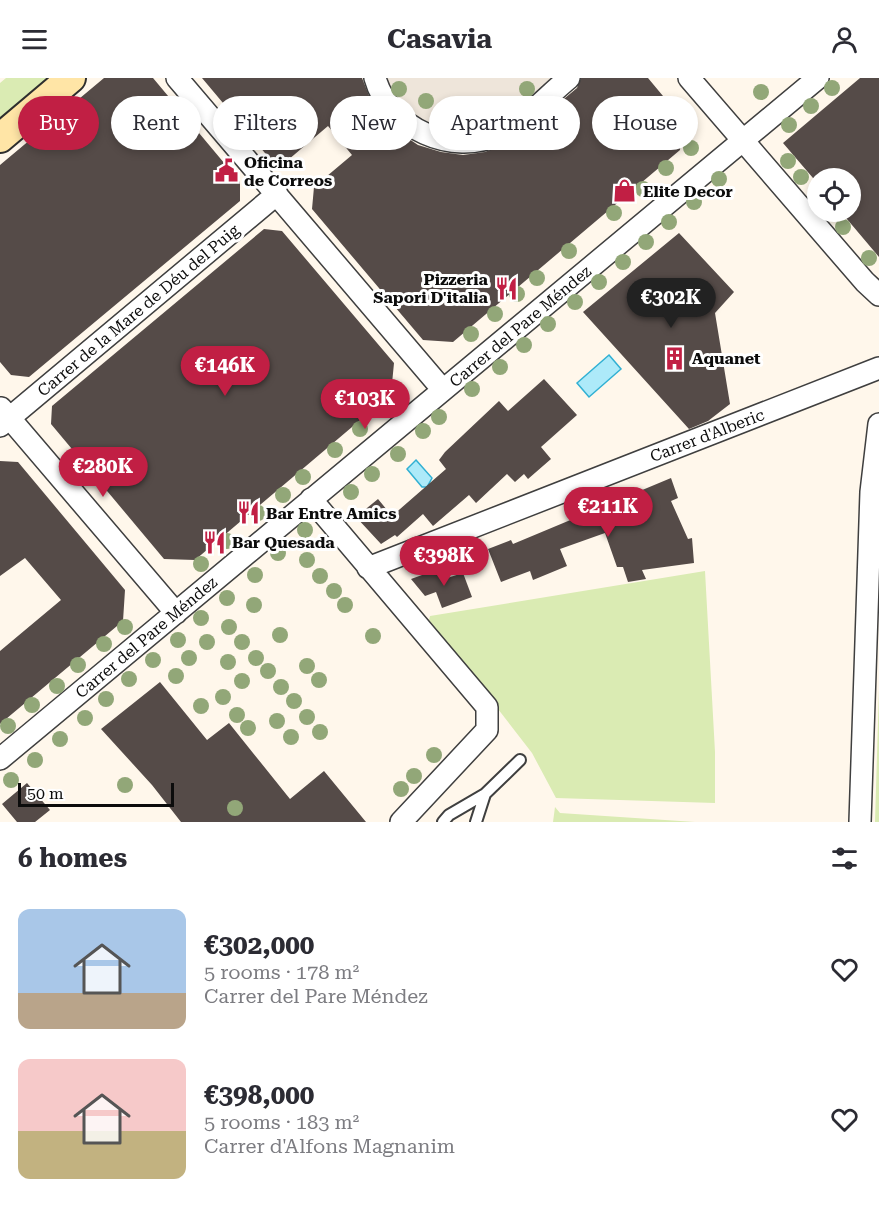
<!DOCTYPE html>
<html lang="en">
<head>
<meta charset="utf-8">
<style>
  :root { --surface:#fff; --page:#f2f2f3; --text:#2b2b33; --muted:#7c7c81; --accent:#c11f44 }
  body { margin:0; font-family:"Roboto Serif",serif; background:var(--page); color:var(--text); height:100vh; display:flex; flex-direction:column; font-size:22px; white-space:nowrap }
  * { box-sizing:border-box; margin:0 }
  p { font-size:20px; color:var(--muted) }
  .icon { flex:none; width:33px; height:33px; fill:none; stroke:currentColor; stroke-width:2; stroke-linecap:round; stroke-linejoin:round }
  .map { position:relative; height:744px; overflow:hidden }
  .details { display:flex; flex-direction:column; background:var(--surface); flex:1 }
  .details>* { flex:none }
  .top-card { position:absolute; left:18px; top:18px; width:843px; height:54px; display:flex; gap:12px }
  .fabs { position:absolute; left:807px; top:90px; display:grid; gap:12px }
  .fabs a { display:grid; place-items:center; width:54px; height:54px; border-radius:50%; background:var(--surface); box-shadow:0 3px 9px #0003; font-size:30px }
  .scale { position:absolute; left:18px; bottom:15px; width:156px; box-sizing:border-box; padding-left:6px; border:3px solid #0c0c0c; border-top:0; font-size:16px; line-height:21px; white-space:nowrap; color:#0c0c0c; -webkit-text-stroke:4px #fff; paint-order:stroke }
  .price { position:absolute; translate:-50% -51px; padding:0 14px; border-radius:21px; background:var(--accent); color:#fff; font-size:20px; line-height:39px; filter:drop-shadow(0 2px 3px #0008) }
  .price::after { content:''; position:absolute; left:50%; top:36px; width:18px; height:14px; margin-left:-9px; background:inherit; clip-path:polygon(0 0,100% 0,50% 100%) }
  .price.active { background:#222; color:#fff }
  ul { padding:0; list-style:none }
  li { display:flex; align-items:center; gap:18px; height:150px; padding:0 18px }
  li span { display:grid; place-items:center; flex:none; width:168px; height:120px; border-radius:12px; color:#555 }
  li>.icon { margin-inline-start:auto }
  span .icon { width:72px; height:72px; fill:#fffc; stroke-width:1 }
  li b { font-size:26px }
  h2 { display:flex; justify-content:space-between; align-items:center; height:72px; padding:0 18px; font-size:26px }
  .tag { padding:0 21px; border-radius:27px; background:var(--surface); box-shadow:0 3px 9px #0003; font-size:21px; line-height:54px }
  .tag.active { background:var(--accent); color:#fff }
  header { display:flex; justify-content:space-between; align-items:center; height:78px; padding:0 18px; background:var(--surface); font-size:27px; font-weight:700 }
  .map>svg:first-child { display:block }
  .green { fill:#daebb3 }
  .plaza { fill:#eee5da }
  .water { fill:#adeaf9; stroke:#31b0d3; stroke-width:1.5 }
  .building { fill:#554b48 }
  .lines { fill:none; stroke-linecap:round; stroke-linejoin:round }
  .lane-casing { stroke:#3f3f3f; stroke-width:14 }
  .street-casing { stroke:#3f3f3f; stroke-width:24 }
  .secondary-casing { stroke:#2e2e2e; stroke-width:32 }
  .lane { stroke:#fff; stroke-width:10 }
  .street { stroke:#fff; stroke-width:21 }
  .secondary { stroke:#ffe5a6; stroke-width:28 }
  .tree { fill:#92a778 }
  .labels { text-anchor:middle; stroke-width:6; stroke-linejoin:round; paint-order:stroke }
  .poi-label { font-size:16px; font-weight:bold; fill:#0c0c0c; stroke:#fff; text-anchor:start }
  .street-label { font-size:16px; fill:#0c0c0c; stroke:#fff }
</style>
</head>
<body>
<header><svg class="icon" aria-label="menu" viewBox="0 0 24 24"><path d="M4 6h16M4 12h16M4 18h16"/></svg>Casavia<svg class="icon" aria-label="person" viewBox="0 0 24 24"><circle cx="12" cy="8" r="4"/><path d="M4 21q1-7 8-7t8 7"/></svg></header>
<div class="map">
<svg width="879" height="744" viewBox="0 0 879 744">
  <rect width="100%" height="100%" fill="#fff7eb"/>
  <path class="green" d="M6 0H55L0 46V5Z
    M705 493 715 674V725L556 720 532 675 429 542 430 538Z
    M879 611V744H875Z
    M555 729 560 735 695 744H553Z"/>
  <path class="plaza" d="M375 0H569L499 56 421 54Z"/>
  <path class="water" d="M609 277 621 291 589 319 577 305Z
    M416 382 432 400 427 409H422L407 391Z"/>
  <path class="building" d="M104 0H153L240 104V123L29 299 11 297 0 284V87Z
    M202 0H362L372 25 400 55 418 67 441 74 463 77 485 74 516 61 577 10 581 0H648L683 42 680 72 453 264 423 262 312 131 314 109 352 77 328 48 288 82 270 81Z
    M860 0H879V179L841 134H850V100H813L783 65Z
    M264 151 282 153 394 285 391 316 195 482 164 481 51 346 52 328Z
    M679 155 734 214 715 235 730 326 708 343 689 351 583 234Z
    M544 301 577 337 541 369 551 381 528 401 524 396 515 404 507 396 476 425 469 417 433 448 423 436 397 459 395 457 381 466 356 439 378 421 392 438 446 391 439 382 445 374 499 323 508 333Z
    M0 383 18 384 125 512 123 543 0 646V573L61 522 25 480 0 498Z
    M671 400 678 420 671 423 688 461 692 460 694 485 642 492 646 501 628 504 623 489H617L605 455 560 471 567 488 533 502 530 493 501 504 488 471 511 462 513 466Z
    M444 489 447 500 463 495 472 519 442 530 436 514 425 518 411 501Z
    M160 604 207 662 229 645 290 721 324 693 366 744H181L152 707 101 651Z
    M27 705 50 732 35 744H17L2 726Z"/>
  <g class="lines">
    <defs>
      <path id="lane" d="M443 744 449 737 485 716
        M476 744 485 716 520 682"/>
      <path id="street" d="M177 0 443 312
        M375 0C389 50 452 79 500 56 525 43 547 18 569 0
        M689 0 865 204 879 217
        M1 330 176 535
        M0 348 277 116
        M311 421 487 629V652L401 744
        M368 490 879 290
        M0 681 818 0
        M860 744 871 414 879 346"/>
      <path id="secondary" d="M0 60 71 0"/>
    </defs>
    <use href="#lane" class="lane-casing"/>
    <use href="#street" class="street-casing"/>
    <use href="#secondary" class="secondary-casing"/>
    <use href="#lane" class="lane"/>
    <use href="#street" class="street"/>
    <use href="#secondary" class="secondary"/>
  </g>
  <g class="tree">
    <circle cx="832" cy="10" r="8"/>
    <circle cx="399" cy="11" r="8"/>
    <circle cx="527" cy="11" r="8"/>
    <circle cx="761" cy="14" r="8"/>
    <circle cx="426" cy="23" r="8"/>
    <circle cx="485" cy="26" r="8"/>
    <circle cx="811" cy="28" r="8"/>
    <circle cx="469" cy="45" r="8"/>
    <circle cx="789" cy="47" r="8"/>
    <circle cx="691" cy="70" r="8"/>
    <circle cx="788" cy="83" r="8"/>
    <circle cx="666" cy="90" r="8"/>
    <circle cx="801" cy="99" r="8"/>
    <circle cx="719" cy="101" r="8"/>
    <circle cx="643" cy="111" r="8"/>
    <circle cx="694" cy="124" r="8"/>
    <circle cx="614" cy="135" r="8"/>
    <circle cx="669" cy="144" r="8"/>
    <circle cx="843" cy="149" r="8"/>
    <circle cx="646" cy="164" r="8"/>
    <circle cx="569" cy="173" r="8"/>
    <circle cx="869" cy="180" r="8"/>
    <circle cx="623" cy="184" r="8"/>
    <circle cx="537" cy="200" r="8"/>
    <circle cx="599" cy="204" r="8"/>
    <circle cx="517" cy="216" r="8"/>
    <circle cx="575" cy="224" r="8"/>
    <circle cx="495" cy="236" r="8"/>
    <circle cx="548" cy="246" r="8"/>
    <circle cx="471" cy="256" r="8"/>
    <circle cx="524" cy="267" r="8"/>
    <circle cx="500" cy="289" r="8"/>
    <circle cx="472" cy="311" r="8"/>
    <circle cx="439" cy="339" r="8"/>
    <circle cx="360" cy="351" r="8"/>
    <circle cx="423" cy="353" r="8"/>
    <circle cx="335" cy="372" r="8"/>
    <circle cx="398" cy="376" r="8"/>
    <circle cx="372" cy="396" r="8"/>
    <circle cx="303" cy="399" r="8"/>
    <circle cx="351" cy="414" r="8"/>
    <circle cx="283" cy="417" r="8"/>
    <circle cx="258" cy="435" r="8"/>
    <circle cx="305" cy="452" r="8"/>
    <circle cx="227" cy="463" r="8"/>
    <circle cx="278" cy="475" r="8"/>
    <circle cx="307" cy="482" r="8"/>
    <circle cx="201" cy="486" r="8"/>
    <circle cx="255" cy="497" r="8"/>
    <circle cx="320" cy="498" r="8"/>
    <circle cx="334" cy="513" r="8"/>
    <circle cx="227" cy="520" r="8"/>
    <circle cx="254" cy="527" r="8"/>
    <circle cx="345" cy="527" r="8"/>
    <circle cx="201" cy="540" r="8"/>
    <circle cx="125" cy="549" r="8"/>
    <circle cx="229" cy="549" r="8"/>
    <circle cx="280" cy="557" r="8"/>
    <circle cx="373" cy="558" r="8"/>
    <circle cx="178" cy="562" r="8"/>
    <circle cx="207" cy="564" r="8"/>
    <circle cx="242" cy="564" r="8"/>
    <circle cx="104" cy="566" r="8"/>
    <circle cx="189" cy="580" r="8"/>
    <circle cx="256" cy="580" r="8"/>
    <circle cx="153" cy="582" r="8"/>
    <circle cx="228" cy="584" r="8"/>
    <circle cx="78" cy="587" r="8"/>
    <circle cx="307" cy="588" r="8"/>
    <circle cx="268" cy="593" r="8"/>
    <circle cx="176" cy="598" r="8"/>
    <circle cx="129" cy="601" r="8"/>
    <circle cx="319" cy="602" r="8"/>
    <circle cx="242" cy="603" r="8"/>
    <circle cx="57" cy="608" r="8"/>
    <circle cx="281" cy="609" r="8"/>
    <circle cx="223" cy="619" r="8"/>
    <circle cx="106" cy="621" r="8"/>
    <circle cx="294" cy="623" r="8"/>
    <circle cx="32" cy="627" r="8"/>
    <circle cx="201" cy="628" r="8"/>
    <circle cx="237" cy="637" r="8"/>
    <circle cx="307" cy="639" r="8"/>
    <circle cx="85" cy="640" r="8"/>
    <circle cx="277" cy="643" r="8"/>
    <circle cx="8" cy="648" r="8"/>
    <circle cx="248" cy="650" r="8"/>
    <circle cx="320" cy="654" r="8"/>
    <circle cx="291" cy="659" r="8"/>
    <circle cx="60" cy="661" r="8"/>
    <circle cx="434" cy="677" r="8"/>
    <circle cx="35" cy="682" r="8"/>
    <circle cx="414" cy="698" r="8"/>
    <circle cx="11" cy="702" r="8"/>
    <circle cx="125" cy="707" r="8"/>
    <circle cx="401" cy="711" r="8"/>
    <circle cx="235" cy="730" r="8"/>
  </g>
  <defs>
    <symbol id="civic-bare" viewBox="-9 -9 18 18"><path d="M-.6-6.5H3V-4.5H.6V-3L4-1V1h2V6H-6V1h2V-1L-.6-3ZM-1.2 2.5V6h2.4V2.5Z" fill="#c11f44" stroke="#fff" stroke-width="2.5" paint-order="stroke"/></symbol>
    <symbol id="shop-bare" viewBox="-9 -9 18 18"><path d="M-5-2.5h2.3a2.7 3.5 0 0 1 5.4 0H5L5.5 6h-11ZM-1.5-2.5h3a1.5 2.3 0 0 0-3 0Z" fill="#c11f44" stroke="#fff" stroke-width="2.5" paint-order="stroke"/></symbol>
    <symbol id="restaurant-bare" viewBox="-9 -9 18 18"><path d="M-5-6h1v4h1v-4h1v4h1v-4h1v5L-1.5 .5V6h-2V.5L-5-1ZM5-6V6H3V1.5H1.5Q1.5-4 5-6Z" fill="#c11f44" stroke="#fff" stroke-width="2.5" paint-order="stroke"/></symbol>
    <symbol id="building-bare" viewBox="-9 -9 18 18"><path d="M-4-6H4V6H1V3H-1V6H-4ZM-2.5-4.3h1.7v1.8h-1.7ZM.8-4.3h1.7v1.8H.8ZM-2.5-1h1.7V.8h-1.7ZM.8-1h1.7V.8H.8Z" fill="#c11f44" stroke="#fff" stroke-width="2.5" paint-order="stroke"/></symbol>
  </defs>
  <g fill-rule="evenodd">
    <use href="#civic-bare" x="210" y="76" width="33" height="33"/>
    <use href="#shop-bare" x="608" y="96" width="33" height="33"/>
    <use href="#restaurant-bare" x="490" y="194" width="33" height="33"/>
    <use href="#building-bare" x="658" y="264" width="33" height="33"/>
    <use href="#restaurant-bare" x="232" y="418" width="33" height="33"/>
    <use href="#restaurant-bare" x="198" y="448" width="33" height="33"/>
  </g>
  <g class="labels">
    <g class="poi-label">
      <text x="244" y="90">Oficina<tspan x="244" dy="18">de Correos</tspan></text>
      <text x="643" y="119">Elite Decor</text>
      <text x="488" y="207" text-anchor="end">Pizzeria<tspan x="488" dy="18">Sapori D'italia</tspan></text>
      <text x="692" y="286">Aquanet</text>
      <text x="266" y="441">Bar Entre Amics</text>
      <text x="232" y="470">Bar Quesada</text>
    </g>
    <g class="street-label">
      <text transform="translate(138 232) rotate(-40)" y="6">Carrer de la Mare de Déu del Puig</text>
      <text transform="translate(520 248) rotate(-40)" y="6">Carrer del Pare Méndez</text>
      <text transform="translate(707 357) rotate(-21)" y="6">Carrer d'Alberic</text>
      <text transform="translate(146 559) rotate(-40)" y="6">Carrer del Pare Méndez</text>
    </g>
  </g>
</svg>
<div class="fabs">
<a><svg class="icon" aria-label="locate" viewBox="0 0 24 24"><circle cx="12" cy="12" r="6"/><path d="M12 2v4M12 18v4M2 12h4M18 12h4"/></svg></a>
</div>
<div class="scale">50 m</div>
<b class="price active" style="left:671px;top:251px">€302K</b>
<b class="price" style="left:225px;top:319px">€146K</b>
<b class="price" style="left:365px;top:352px">€103K</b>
<b class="price" style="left:103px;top:420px">€280K</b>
<b class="price" style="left:608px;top:460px">€211K</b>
<b class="price" style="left:444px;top:509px">€398K</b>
<div class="top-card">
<a class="tag active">Buy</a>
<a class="tag">Rent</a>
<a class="tag">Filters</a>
<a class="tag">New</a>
<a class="tag">Apartment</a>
<a class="tag">House</a>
</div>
</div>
<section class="details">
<h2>6 homes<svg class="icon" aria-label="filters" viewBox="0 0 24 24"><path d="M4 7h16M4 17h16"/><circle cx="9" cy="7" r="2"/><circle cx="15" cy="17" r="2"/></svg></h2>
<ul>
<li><span style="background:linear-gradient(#a9c7e8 70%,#b9a48a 0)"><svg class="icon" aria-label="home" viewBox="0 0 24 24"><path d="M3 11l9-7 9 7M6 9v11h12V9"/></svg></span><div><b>€302,000</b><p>5 rooms · 178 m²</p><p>Carrer del Pare Méndez</p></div><svg class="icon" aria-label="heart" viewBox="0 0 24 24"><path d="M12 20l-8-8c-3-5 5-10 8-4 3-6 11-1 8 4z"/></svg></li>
<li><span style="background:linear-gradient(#f6c9c9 60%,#c2b280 0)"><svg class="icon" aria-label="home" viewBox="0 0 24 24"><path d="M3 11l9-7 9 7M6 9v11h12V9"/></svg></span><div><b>€398,000</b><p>5 rooms · 183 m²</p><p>Carrer d'Alfons Magnanim</p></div><svg class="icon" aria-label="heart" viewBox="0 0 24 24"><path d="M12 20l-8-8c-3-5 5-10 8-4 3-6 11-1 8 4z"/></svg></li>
</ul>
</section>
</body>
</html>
